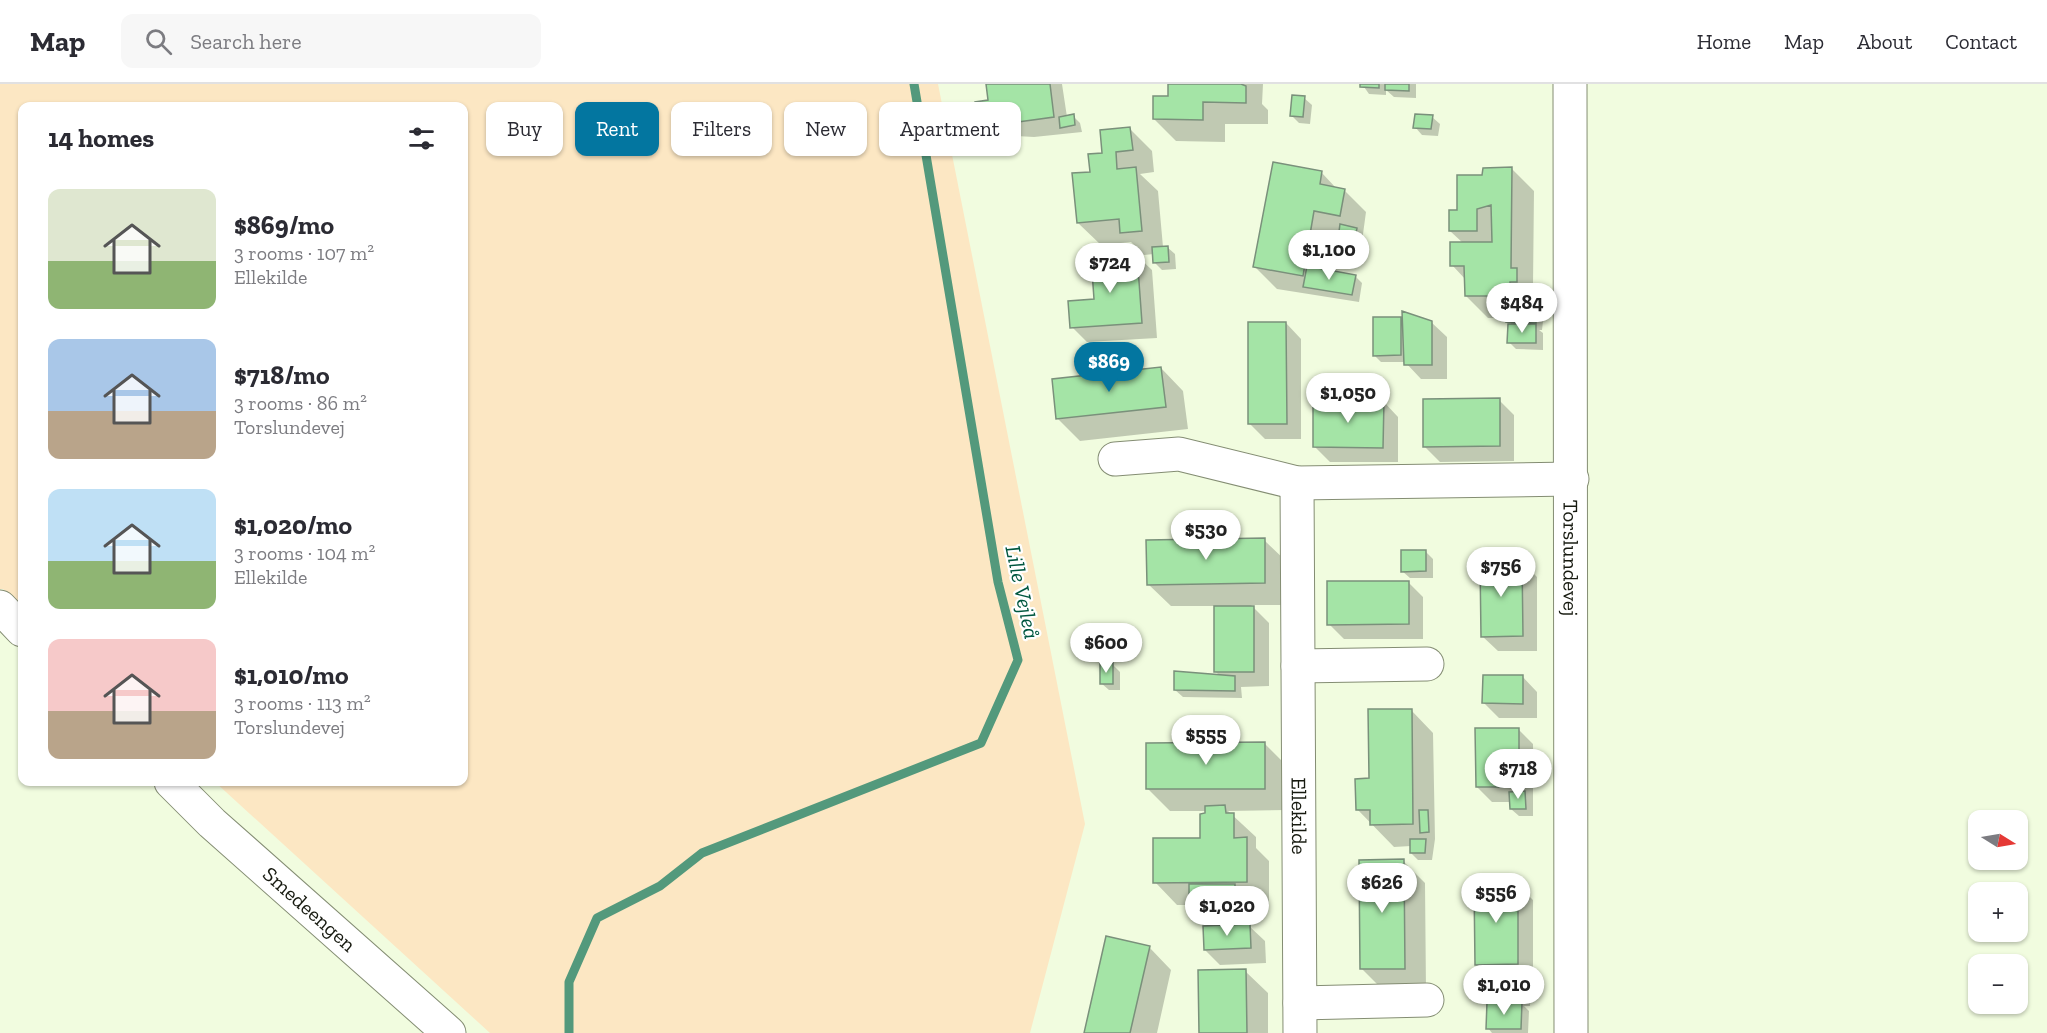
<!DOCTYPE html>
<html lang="en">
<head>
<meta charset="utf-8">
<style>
  :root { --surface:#fff; --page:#f7f7f7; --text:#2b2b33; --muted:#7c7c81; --line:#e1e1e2; --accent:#0376a0 }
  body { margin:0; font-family:"Zilla Slab",serif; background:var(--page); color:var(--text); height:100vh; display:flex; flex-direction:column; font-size:22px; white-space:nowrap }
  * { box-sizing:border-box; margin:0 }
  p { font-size:20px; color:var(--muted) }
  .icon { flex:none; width:33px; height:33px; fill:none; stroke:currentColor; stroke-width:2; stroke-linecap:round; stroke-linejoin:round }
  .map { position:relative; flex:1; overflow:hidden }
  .details { position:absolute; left:18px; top:18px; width:450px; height:684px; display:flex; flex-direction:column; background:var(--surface); border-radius:12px; box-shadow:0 2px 4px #0004 }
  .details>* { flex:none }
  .top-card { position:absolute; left:486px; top:18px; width:570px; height:54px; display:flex; gap:12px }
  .needle { width:39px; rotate:101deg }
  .buttons { position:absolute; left:1968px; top:726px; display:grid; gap:12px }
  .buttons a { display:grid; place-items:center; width:60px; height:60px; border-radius:12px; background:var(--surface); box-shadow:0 2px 4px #0004; font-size:30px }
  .price { position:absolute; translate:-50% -51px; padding:0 14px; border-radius:21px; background:#fff; color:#222; font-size:20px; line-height:39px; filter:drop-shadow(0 2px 3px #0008) }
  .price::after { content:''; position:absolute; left:50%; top:36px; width:18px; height:14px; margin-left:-9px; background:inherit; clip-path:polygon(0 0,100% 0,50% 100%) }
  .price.on { background:var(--accent); color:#fff }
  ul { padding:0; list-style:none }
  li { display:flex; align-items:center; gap:18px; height:150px; padding:0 30px }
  li span { display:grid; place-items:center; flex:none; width:168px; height:120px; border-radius:12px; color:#555 }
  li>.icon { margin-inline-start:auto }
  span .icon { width:72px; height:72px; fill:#fffc; stroke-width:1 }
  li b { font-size:26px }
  h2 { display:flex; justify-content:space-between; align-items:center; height:72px; padding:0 30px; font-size:26px }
  .pill { padding:0 21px; border-radius:12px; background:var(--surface); box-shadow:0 2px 4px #0004; font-size:21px; line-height:54px }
  .pill.on { background:var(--accent); color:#fff }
  header { display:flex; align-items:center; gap:36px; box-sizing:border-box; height:84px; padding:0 30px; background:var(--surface); border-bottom:2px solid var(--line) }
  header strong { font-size:28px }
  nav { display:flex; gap:33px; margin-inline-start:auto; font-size:21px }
  .search { width:420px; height:54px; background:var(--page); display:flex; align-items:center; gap:15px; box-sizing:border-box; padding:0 21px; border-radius:12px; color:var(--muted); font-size:22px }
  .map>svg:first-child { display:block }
  .green { fill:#fce7c3 }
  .shadow { fill:#0003 }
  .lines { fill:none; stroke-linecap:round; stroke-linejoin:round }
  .stream { stroke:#53997c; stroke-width:9 }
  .building { fill:#a4e4a6; stroke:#7a907b; stroke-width:1.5 }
  .minor-casing { stroke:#848d73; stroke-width:35 }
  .minor { stroke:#fff; stroke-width:33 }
  .labels { text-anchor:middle; stroke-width:4.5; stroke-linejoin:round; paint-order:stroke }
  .street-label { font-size:21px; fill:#171a10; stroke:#fff }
  .water-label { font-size:22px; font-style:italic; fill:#00573f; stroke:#fff }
</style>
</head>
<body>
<header>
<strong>Map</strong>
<div class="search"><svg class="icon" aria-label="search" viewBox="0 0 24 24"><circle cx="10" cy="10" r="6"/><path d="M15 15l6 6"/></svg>Search here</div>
<nav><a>Home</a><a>Map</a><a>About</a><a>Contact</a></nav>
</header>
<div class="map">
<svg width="2047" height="949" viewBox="0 0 2047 949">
  <rect width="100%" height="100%" fill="#f1fcdf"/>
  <path class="green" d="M0 0H938L1085 740 1030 949H490L215 698H464V22H22V522L3 505H0Z"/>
  <path class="shadow" d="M988 0H1062L1067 33 1073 32 1080 39 1082 48 1034 53 994 51 978 36 990 17Z
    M1169 0H1263L1262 20 1268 26V40H1225V58L1176 57 1154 35 1169 14Z
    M1362 0H1416V14L1394 13 1386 6V11L1369 10Z
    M1304 14 1312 21 1310 40 1299 39 1291 31Z
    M1432 33 1440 40 1438 52 1422 51 1415 43Z
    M1130 45 1152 67 1154 88 1140 90 1158 107 1163 163H1167L1175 170 1176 185 1162 186 1154 178V170L1144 171 1131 158 1101 161 1078 139 1091 89 1104 71Z
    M1512 85 1534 107 1533 202 1539 208V220H1534L1544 229 1542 246H1539L1543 249V266L1516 265 1509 258 1512 241 1508 234H1488L1466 212V196L1452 181 1463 159 1450 147 1458 127 1484 92Z
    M1321 88 1337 105 1344 106 1366 128 1360 172 1346 170 1338 162 1340 149 1336 148 1329 187 1355 192 1362 199 1359 218 1277 205 1255 183Z
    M1136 171 1152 186 1157 254 1087 258 1072 243Z
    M1400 235 1404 239 1431 238 1447 253V295H1421L1405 278H1381L1374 271Z
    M1286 239 1301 255V355H1265L1250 340Z
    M1161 284 1183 307 1188 345 1080 357 1058 335Z
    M1499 316 1514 331V377L1440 378 1425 363Z
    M1383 317 1398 333V378H1330L1315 363Z
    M1264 456 1287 478V521H1251L1269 539V602L1241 603 1242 614 1183 613 1175 606 1220 592 1215 587V522H1171L1148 500Z
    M1426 468 1433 475V494H1410L1402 487Z
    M1522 478 1537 493V567H1498L1482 552Z
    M1408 498 1423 513V555H1344L1329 540Z
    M1112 580 1120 588V606H1109L1101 599Z
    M1522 592 1537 608V634H1499L1484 619Z
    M1411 626 1433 649 1435 755 1432 776H1418L1411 769V762L1394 763 1357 725 1371 696Z
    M1518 645 1533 660V732H1519L1511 725V718H1492L1477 703Z
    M1265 660 1287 682V726L1228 727 1256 753V764L1269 777V820H1249V842L1265 857 1266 879 1220 881 1205 866 1204 842 1191 829V821H1177L1155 798 1202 755 1207 727H1170L1147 704Z
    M1403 777 1425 799 1426 907H1384L1361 884Z
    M1518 801 1533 816V895H1530V922H1524L1529 927 1528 949H1492L1488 944 1492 919 1488 914V892L1476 880Z
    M1149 863 1171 886 1157 949H1085Z
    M1245 887 1268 909V949H1201Z"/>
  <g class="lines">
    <path class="stream" d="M569 949V898L597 834 660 802 702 769 981 659 1018 576 998 498 914 0"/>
  </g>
  <path class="building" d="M986 0H1050L1054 33 1018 38 977 36 975 18 988 16Z
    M1168 0H1241L1246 2V19L1203 18V36L1153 35V12H1168Z
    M1360 0H1379V4L1360 3Z
    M1385 0H1409V7L1385 6Z
    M1292 11 1305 12 1303 33 1290 32Z
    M1074 30 1075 41 1060 44 1059 33Z
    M1415 30 1433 31 1431 45 1413 44Z
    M1130 43 1133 66 1116 68 1117 85 1136 83 1142 147 1120 149 1119 135 1077 139 1072 89 1090 88 1088 70 1102 69 1100 46Z
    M1273 78 1322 87 1320 100 1345 105 1340 132 1314 127 1303 192 1253 183Z
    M1512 83 1511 184H1517V198H1510V212H1465L1464 182H1450V158H1492L1491 121 1477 125V147H1449V126H1457V91H1482L1483 84Z
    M1340 140 1357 144 1353 166 1337 163Z
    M1168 162 1169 178 1153 179 1152 163Z
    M1137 170 1142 239 1070 244 1068 217 1094 215 1091 173Z
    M1307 182 1356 191 1352 211 1303 203Z
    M1507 219 1537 221 1536 239 1506 238Z
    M1402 227 1432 237V281H1404Z
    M1373 233H1401V271L1373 272Z
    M1248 238H1286L1287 340H1248Z
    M1508 240H1536V259H1507Z
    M1161 283 1166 323 1056 335 1052 295Z
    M1500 314V362L1423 363V315Z
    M1313 316H1384L1383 364 1313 363Z
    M1265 454V499L1147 501 1146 456Z
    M1401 466H1426V487L1401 488Z
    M1522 476 1523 552 1481 553 1480 477Z
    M1327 497H1409V540L1327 541Z
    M1214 522H1254V588H1214Z
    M1100 579H1113V600H1100Z
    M1174 587 1235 592V607L1174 606Z
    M1483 591H1523V620L1482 619Z
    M1368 625H1412L1413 740 1370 741V726H1356L1355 695 1369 694Z
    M1475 644H1519V703H1476Z
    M1265 658V705H1146V659Z
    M1525 707 1526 725H1510L1509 708Z
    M1225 721 1226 729H1234V754L1247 753V798L1153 799V754H1200V730L1205 729V722Z
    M1419 726H1428L1429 748 1420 749Z
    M1410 755H1426L1425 769H1410Z
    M1404 775 1405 885H1360L1359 776Z
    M1518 799V880L1475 881 1474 800Z
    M1189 800H1235V829H1189Z
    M1250 840 1251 864 1204 866 1203 842Z
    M1106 852 1150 862 1130 949H1084Z
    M1246 885 1247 949H1199L1198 886Z
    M1487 888H1523V915H1486Z
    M1487 918H1522L1521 945H1486Z"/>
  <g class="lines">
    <defs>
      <g id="minor">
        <path id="s1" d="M1570 0 1571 949"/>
        <path d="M1115 375 1179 370 1297 399 1572 395"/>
        <path id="s2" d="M1297 399 1300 949"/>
        <path d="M0 523 22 546"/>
        <path d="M1298 582 1427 580"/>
        <path id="s3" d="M171 698 212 739 449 949"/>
        <path d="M1300 919 1427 916"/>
      </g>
    </defs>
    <use href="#minor" class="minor-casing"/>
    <use href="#minor" class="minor"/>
  </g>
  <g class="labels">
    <g class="street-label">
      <text dy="7" stroke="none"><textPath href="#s1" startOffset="474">Torslundevej</textPath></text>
      <text dy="7" stroke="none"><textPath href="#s2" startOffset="333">Ellekilde</textPath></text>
      <text dy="7" stroke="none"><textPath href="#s3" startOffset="188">Smedeengen</textPath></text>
    </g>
    <g class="water-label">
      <text transform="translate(1023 508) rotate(78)" y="8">Lille Vejleå</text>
    </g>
  </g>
</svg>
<div class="buttons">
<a><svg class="needle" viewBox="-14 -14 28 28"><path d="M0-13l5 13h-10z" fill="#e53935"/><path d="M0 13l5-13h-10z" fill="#7c7c81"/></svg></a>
<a>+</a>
<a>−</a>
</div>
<b class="price" style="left:1329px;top:197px">$1,100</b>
<b class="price" style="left:1110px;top:210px">$724</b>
<b class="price" style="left:1522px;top:250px">$484</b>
<b class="price on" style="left:1109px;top:309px">$869</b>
<b class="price" style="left:1348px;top:340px">$1,050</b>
<b class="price" style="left:1206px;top:477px">$530</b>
<b class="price" style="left:1501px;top:514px">$756</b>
<b class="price" style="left:1106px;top:590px">$600</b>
<b class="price" style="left:1206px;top:682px">$555</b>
<b class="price" style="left:1518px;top:716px">$718</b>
<b class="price" style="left:1382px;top:830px">$626</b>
<b class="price" style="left:1496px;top:840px">$556</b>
<b class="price" style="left:1227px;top:853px">$1,020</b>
<b class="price" style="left:1504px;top:932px">$1,010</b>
<div class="top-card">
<a class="pill">Buy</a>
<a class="pill on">Rent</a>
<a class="pill">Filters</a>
<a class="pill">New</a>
<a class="pill">Apartment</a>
</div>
<section class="details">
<h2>14 homes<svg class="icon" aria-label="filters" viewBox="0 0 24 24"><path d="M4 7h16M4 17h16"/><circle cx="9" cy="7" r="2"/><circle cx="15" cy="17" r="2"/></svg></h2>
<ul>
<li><span style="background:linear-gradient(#dfe7d0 60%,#8fb573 0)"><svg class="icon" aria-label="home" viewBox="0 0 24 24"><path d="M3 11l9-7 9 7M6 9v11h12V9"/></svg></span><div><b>$869/mo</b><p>3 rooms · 107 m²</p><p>Ellekilde</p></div></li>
<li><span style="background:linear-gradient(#a9c7e8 60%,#b9a48a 0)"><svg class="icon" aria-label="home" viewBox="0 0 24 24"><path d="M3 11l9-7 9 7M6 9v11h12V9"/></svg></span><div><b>$718/mo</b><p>3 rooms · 86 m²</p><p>Torslundevej</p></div></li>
<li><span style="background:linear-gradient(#bfe0f5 60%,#8fb573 0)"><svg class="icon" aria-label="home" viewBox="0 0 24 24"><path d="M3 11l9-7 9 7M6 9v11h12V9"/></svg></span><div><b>$1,020/mo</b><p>3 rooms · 104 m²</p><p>Ellekilde</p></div></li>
<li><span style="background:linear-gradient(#f6c9c9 60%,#b9a48a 0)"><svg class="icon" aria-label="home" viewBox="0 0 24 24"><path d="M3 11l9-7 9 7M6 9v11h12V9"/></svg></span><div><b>$1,010/mo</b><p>3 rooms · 113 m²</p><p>Torslundevej</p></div></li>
</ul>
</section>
</div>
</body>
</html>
